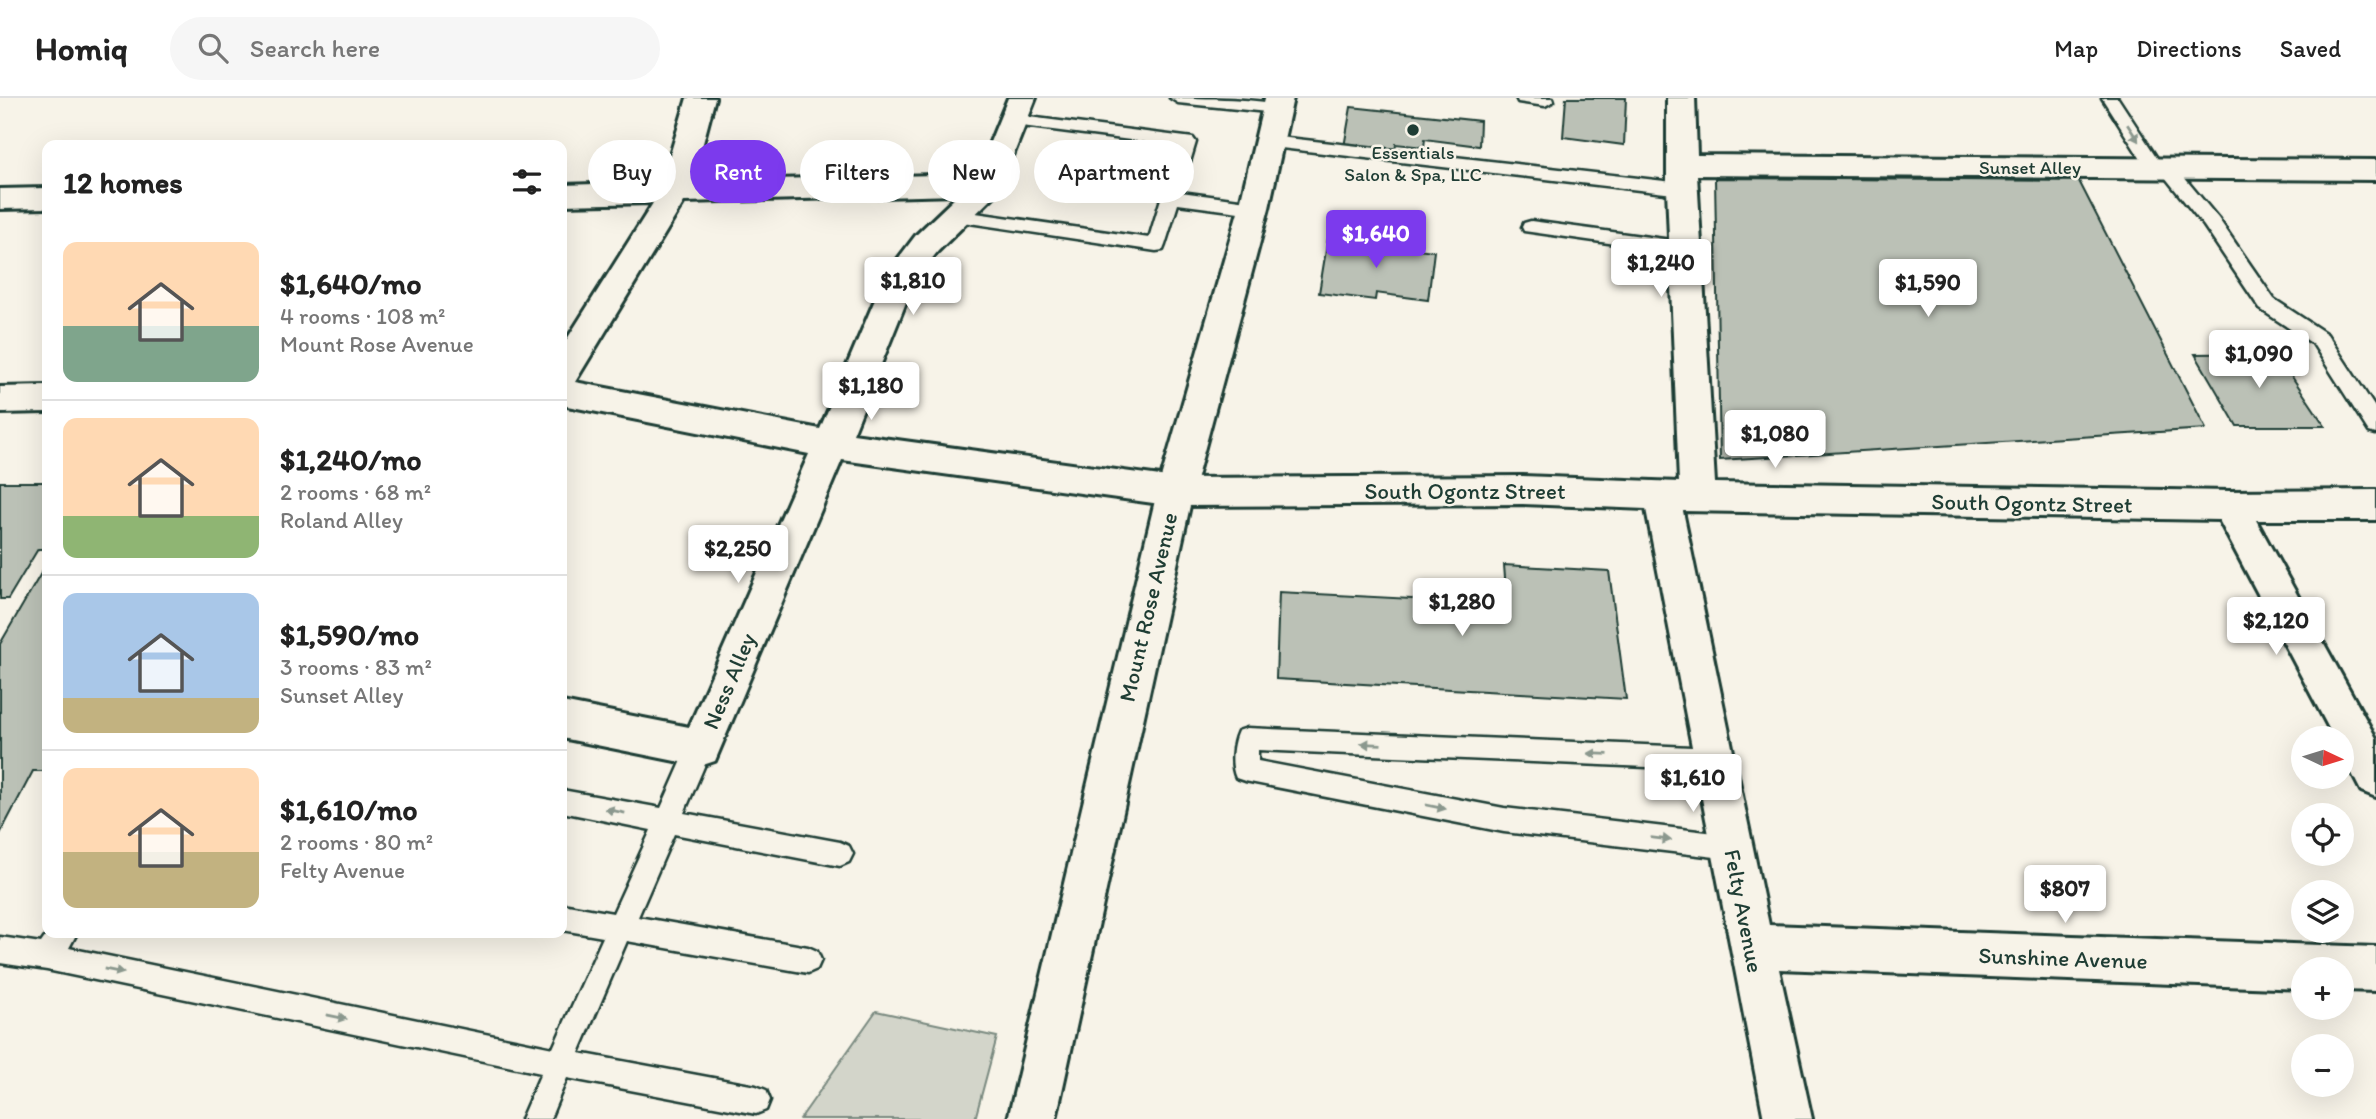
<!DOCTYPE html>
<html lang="en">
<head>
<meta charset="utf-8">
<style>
  :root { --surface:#fff; --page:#f6f6f6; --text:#222; --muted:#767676; --line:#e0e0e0; --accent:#7c3aed }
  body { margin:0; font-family:Itim,sans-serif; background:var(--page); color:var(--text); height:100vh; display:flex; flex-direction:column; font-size:26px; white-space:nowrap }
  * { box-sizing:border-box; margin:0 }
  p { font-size:23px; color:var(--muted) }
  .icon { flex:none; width:38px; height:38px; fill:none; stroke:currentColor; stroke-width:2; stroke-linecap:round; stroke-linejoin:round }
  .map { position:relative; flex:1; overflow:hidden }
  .details { position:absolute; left:42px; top:42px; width:525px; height:798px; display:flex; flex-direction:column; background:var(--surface); border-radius:14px; box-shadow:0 7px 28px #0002 }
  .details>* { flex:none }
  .hud { position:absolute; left:588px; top:42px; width:665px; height:63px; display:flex; gap:14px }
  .needle { width:46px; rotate:94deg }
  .fabs { position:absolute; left:2291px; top:628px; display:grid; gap:14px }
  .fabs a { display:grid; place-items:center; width:63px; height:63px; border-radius:50%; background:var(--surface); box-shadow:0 7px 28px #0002; font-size:35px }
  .price { position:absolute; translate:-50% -60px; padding:0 16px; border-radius:7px; background:#fff; color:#222; font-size:23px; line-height:46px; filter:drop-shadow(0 2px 4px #0008) }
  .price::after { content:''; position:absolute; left:50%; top:42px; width:21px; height:16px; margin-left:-10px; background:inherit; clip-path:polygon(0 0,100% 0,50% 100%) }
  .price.active { background:var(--accent); color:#fff }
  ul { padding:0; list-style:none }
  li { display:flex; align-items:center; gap:21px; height:175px; padding:0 21px }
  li+li { border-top:2px solid var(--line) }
  li span { display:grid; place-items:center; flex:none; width:196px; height:140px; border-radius:14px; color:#555 }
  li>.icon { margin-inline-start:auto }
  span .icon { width:84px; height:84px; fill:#fffc; stroke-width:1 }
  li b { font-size:30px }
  h2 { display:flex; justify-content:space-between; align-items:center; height:84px; padding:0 21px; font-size:30px }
  .tag { padding:0 24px; border-radius:32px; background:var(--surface); box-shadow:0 7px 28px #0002; font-size:24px; line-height:63px }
  .tag.active { background:var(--accent); color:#fff }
  header { display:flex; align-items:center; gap:42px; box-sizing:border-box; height:98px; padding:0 35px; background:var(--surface); border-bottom:2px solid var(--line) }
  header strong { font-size:33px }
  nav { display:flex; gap:38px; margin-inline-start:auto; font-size:24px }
  .search { width:490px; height:63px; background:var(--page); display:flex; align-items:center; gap:18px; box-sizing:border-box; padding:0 24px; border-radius:38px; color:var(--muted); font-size:26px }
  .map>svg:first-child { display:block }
  .green { fill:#d3d5ca; stroke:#79897f; stroke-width:2 }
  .building { fill:#bbc1b6; stroke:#1f3d34; stroke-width:2 }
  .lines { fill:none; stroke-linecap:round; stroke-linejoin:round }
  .service-casing { stroke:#1f3d34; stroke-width:5 }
  .minor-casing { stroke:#1f3d34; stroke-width:6 }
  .primary-casing { stroke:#1f3d34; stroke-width:6 }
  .service { fill:#f7f3e8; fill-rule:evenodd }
  .minor { fill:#f7f3e8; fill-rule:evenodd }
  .primary { fill:#f7f3e8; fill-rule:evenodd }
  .oneway { fill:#8b988e }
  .poi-dot { fill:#1f3d34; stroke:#f7f3e8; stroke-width:2.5 }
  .labels { text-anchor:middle; stroke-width:5; stroke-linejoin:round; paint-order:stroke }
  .far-poi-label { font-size:19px; fill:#1f3d34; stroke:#f7f3e8 }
  .far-street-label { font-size:19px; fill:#1f3d34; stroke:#f7f3e8 }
  .street-label { font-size:23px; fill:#1f3d34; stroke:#f7f3e8 }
</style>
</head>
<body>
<header>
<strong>Homiq</strong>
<div class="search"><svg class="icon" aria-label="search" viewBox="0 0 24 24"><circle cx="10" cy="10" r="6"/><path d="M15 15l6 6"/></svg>Search here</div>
<nav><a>Map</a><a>Directions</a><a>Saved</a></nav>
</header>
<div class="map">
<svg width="2376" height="1021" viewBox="0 0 2376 1021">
  <rect width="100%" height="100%" fill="#f7f3e8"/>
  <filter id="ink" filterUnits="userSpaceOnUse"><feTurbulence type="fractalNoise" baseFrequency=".0143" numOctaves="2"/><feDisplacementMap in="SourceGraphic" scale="14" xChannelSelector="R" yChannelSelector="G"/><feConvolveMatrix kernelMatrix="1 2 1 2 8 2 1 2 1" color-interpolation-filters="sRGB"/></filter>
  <g filter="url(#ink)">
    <path class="green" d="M876 913 997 939 975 1021H800Z"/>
    <path class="building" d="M1566 0H1626L1624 47 1563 39Z
      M1351 9 1480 23 1479 48 1425 41 1424 49 1396 46 1395 55 1344 49Z
      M1715 80 2079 83 2206 331 1720 362Z
      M1328 140 1434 153 1428 202 1376 195 1375 202 1319 195Z
      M2276 255 2325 328H2237L2195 256Z
      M0 384H47V451H38L8 501H0Z
      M47 465V673H33L0 736V546Z
      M1504 467 1609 473 1626 601 1276 581 1279 494 1507 506Z"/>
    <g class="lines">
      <defs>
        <path id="service" d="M1170 0C1190 0 1274 0 1286 10L1277 15 1178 5Z
          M1516 0H1553L1554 3 1545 8 1518 4Z
          M2102 0H2118L2161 66H2173L2218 120 2274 201 2327 236 2376 311V336L2369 334 2313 246 2260 211 2204 128 2161 74H2149Z
          M1013 17 1193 40 1196 44 1181 94 1254 104 1260 106 1263 110 1260 114 1254 116 1178 106 1165 147 1163 152 1156 153 949 122 946 118 949 114 955 112 1149 140 1177 48 1007 26 1004 22Z
          M1270 38 1682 85 1691 91 1682 97 1264 48 1261 44 1264 40Z
          M1531 123 1686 144 1693 145 1695 150 1693 155 1686 156 1524 133 1522 129 1524 125Z
          M1247 630 1715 650 1724 653 1727 661 1724 669 1715 672 1258 652V663L1504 710 1732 737 1741 741 1745 749 1741 757 1732 761 1504 734 1245 683 1236 680C1230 667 1232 646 1238 633Z
          M700 639 709 642 712 650 684 715 840 744 849 748 853 756 849 764 840 768 674 736 638 819 808 849 817 853 821 862 817 871 808 875 627 843 579 955 756 988 766 992 770 1002 766 1012 756 1016 567 980 550 1021H521L541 975 47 872 0 865V839L41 845 48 835H77L69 850 553 950 603 839 562 832V806L613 815 651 732 562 714V692L661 710 691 642Z"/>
        <path id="minor" d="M687 0H715L693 83 977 76 1008 0H1036L999 93 938 153 915 182 853 336 1175 380 1523 378 1679 384 1667 91V0H1695L1697 57 2376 62V82L1697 77 1715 385 2230 393 2376 392V422H2256L2376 640V699L2361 693 2342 656V640H2334L2219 422 1683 413 1769 827 2376 849V893L2342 892V872H2303V891L1779 871 1812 1021H1764L1646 411 1523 406 1175 408 842 362 715 663 700 668 562 640V604L689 629 809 356 562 307V249L653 105 562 107V87L662 84ZM958 97 916 137 885 178 820 331 575 284 684 104Z
          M47 90V110L0 111V91Z
          M47 288V314L0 315V289Z"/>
        <path id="primary" d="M1265 0H1293L1269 110 1193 394 1056 1021H1008L1157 394 1239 110Z"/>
      </defs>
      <use href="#service" class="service-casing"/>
      <use href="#minor" class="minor-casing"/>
      <use href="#primary" class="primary-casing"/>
      <use href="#service" class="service"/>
      <use href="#minor" class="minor"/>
      <use href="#primary" class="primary"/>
    </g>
    <defs><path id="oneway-solid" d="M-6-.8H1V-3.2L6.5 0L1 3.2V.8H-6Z" transform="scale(1.75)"/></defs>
    <g class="oneway">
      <use href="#oneway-solid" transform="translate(2133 35) rotate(57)"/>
      <use href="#oneway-solid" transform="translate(1371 646) rotate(-178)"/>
      <use href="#oneway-solid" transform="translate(1598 656) rotate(-178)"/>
      <use href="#oneway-solid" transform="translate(1436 709) rotate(11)"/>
      <use href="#oneway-solid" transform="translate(615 713) rotate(-169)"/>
      <use href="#oneway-solid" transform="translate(1661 741) rotate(7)"/>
      <use href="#oneway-solid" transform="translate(114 873) rotate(12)"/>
      <use href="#oneway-solid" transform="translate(337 919) rotate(12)"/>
    </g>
  </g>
  <circle class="poi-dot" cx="1413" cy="32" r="7"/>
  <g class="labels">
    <g class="far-poi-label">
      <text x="1413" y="61">Essentials<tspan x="1413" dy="22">Salon &amp; Spa, LLC</tspan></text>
    </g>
    <g class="far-street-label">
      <text x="2030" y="76">Sunset Alley</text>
    </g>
    <g class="street-label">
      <text x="1465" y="401">South Ogontz Street</text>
      <text transform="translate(2032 405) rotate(1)" y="8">South Ogontz Street</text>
      <text transform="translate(1148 509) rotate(-77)" y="8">Mount Rose Avenue</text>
      <text transform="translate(729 583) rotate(-67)" y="8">Ness Alley</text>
      <text transform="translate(1744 813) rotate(79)" y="8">Felty Avenue</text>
      <text transform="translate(2063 860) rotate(2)" y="8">Sunshine Avenue</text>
    </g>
  </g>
</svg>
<div class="fabs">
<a><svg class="needle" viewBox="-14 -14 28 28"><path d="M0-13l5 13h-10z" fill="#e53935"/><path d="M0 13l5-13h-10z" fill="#767676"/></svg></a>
<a><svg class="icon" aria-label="locate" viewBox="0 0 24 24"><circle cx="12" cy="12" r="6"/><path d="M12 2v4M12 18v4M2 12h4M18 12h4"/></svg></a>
<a><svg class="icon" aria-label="layers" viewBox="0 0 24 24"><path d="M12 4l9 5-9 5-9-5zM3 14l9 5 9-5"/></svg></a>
<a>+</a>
<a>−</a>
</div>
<b class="price active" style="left:1376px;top:172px">$1,640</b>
<b class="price" style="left:1661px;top:201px">$1,240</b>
<b class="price" style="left:913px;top:219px">$1,810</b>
<b class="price" style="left:1928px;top:221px">$1,590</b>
<b class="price" style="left:2259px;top:292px">$1,090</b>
<b class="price" style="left:871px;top:324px">$1,180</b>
<b class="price" style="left:1775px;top:372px">$1,080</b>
<b class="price" style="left:738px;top:487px">$2,250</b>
<b class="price" style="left:1462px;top:540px">$1,280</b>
<b class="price" style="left:2276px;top:559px">$2,120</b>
<b class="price" style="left:1693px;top:716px">$1,610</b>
<b class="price" style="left:2065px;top:827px">$807</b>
<div class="hud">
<a class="tag">Buy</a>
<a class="tag active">Rent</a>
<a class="tag">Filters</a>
<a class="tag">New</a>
<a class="tag">Apartment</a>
</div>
<section class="details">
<h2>12 homes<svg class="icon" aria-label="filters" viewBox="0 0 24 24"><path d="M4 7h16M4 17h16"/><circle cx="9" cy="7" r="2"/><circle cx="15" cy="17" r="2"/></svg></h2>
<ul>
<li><span style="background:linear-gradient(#ffd9b3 60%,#7fa58c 0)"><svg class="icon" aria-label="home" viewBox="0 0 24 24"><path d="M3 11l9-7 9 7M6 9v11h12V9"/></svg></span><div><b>$1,640/mo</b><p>4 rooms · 108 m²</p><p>Mount Rose Avenue</p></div></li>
<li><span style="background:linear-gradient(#ffd9b3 70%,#8fb573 0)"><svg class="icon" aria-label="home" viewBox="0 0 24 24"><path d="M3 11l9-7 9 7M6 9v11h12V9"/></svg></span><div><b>$1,240/mo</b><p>2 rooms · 68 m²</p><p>Roland Alley</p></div></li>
<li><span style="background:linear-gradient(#a9c7e8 75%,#c2b280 0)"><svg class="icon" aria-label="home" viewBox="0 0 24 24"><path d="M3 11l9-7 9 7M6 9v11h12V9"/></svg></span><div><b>$1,590/mo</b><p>3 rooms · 83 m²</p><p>Sunset Alley</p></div></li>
<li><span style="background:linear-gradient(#ffd9b3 60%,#c2b280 0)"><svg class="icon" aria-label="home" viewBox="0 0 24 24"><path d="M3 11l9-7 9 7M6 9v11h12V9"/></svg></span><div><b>$1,610/mo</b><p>2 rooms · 80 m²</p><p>Felty Avenue</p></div></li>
</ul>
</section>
</div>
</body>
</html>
